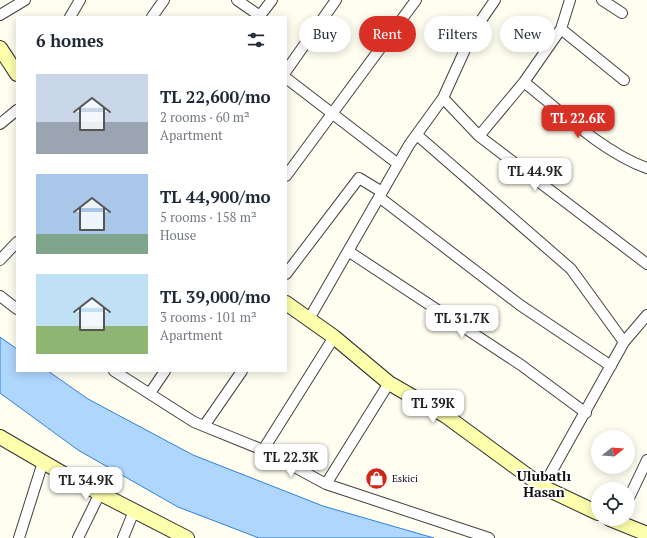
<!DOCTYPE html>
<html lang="en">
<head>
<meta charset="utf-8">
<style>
  :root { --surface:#fff; --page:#f6f6f7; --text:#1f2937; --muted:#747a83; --accent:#d93025 }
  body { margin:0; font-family:"PT Serif",serif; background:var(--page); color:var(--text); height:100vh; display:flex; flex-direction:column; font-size:15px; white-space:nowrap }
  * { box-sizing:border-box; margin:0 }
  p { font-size:13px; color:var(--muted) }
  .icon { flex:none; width:22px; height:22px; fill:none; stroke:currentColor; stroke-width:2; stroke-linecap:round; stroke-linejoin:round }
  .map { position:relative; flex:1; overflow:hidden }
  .details { position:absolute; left:16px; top:16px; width:271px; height:356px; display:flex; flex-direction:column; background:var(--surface); border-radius:0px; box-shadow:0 2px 10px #0003 }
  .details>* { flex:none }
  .hud { position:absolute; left:299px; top:16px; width:288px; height:36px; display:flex; gap:8px }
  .needle { width:26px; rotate:73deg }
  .buttons { position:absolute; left:591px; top:430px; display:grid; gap:8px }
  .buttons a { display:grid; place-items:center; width:44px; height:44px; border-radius:50%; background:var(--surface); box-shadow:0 2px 10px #0003; font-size:20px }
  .price { position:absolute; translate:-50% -34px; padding:0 9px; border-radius:8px; background:#fff; color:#222; font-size:13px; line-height:26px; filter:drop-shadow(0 1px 2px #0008) }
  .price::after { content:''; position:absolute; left:50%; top:24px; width:12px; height:9px; margin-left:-6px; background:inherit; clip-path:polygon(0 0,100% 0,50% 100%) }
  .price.active { background:var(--accent); color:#fff }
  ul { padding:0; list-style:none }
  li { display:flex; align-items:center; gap:12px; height:100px; padding:0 20px }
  li span { display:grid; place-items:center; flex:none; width:112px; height:80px; border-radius:0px; color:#555 }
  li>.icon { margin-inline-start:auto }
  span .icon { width:48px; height:48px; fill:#fffc; stroke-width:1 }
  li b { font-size:17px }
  h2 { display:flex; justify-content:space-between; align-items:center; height:48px; padding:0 20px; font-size:17px }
  .tag { padding:0 14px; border-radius:18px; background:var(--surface); box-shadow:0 2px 10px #0003; font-size:14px; line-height:36px }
  .tag.active { background:var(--accent); color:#fff }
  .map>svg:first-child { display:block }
  .water { fill:#afd6fd; stroke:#2e80dc }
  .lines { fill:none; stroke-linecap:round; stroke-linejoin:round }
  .minor-casing { stroke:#424242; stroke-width:12 }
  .secondary-casing { stroke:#313131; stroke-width:16 }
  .minor { stroke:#fff; stroke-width:10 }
  .secondary { stroke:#fdffac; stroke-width:14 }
  .labels { text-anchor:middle; stroke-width:4; stroke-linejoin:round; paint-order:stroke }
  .poi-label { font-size:10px; fill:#0f0f0f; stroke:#fff; text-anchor:start }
  .district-label { font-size:14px; font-weight:bold; fill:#0f0f0f; stroke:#fff }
</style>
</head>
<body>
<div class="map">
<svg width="647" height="538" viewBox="0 0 647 538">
  <rect width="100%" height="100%" fill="#fffef1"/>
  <path class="water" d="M0 337 17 349V371H48L88 399 193 455 323 506 434 538H259L178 507 78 450 0 393Z"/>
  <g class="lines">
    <defs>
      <path id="minor" d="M237 0 260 16
        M602 0 622 13
        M0 15 25 0
        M70 17 80 0
        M152 17 164 0
        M259 17 272 0
        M561 29 624 80
        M286 71 336 0
        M286 78 398 164
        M524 82C560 111 604 153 647 168
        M443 98 479 136 647 264
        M0 124 17 110
        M417 135 571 269 624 342
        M479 136 524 82 561 29 570 0
        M286 176 416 0
        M379 197 520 305 611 366
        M348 251 521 365 586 413
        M0 260 17 242
        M286 274 359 178 382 192
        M0 296 17 309
        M309 319 409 145 443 98 473 32 495 0
        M114 371 194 422 263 450 326 484 489 538
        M150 393 165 371
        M204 426 242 371
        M263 450 334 337
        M326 484 389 383
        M543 487 624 342 647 315
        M628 500 647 460
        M19 538 43 462
        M78 538 100 493
        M123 538 134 511"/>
      <path id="secondary" d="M0 48 17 74
        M286 303 334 337 389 383 446 416 543 487 598 513
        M0 437 74 480 187 538
        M610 519 647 534"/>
    </defs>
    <use href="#minor" class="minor-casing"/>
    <use href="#secondary" class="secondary-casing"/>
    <use href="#minor" class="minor"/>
    <use href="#secondary" class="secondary"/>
  </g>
  <defs>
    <symbol id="shop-disc" viewBox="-11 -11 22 22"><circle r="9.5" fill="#cf2617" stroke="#fff"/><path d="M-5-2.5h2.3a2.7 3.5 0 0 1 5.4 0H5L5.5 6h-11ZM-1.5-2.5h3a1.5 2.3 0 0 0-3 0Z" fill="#fff"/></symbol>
  </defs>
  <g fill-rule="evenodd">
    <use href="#shop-disc" x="364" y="466" width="25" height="25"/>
  </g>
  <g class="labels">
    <g class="poi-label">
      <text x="392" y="482">Eskici</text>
    </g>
    <g class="district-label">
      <text x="544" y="481">Ulubatlı<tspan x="544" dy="16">Hasan</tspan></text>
    </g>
  </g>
</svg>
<div class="buttons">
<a><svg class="needle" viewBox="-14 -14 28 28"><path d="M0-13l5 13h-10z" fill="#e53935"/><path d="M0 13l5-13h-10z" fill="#747a83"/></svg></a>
<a><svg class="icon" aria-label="locate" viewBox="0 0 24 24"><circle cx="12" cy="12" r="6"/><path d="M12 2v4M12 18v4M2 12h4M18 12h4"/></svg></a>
</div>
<b class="price active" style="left:578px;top:139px">TL 22.6K</b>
<b class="price" style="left:535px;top:192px">TL 44.9K</b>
<b class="price" style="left:462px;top:339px">TL 31.7K</b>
<b class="price" style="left:433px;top:424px">TL 39K</b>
<b class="price" style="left:291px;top:478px">TL 22.3K</b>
<b class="price" style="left:86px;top:501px">TL 34.9K</b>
<div class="hud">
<a class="tag">Buy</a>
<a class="tag active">Rent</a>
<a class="tag">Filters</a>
<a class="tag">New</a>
</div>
<section class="details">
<h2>6 homes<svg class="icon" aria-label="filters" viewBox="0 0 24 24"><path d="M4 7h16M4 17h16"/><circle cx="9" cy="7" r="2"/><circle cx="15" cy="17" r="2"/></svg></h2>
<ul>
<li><span style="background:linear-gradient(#c9d6e8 60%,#9aa5b1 0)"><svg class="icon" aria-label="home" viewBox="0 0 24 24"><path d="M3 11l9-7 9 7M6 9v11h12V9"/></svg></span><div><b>TL 22,600/mo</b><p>2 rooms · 60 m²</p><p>Apartment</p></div></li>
<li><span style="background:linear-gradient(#a9c7e8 75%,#7fa58c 0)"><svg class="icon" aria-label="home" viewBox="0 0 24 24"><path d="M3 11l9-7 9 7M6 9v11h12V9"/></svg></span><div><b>TL 44,900/mo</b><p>5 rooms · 158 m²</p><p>House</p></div></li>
<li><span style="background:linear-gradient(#bfe0f5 65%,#8fb573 0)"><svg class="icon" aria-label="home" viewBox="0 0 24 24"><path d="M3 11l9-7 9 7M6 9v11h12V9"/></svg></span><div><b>TL 39,000/mo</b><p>3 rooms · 101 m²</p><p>Apartment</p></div></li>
</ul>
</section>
</div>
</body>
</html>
